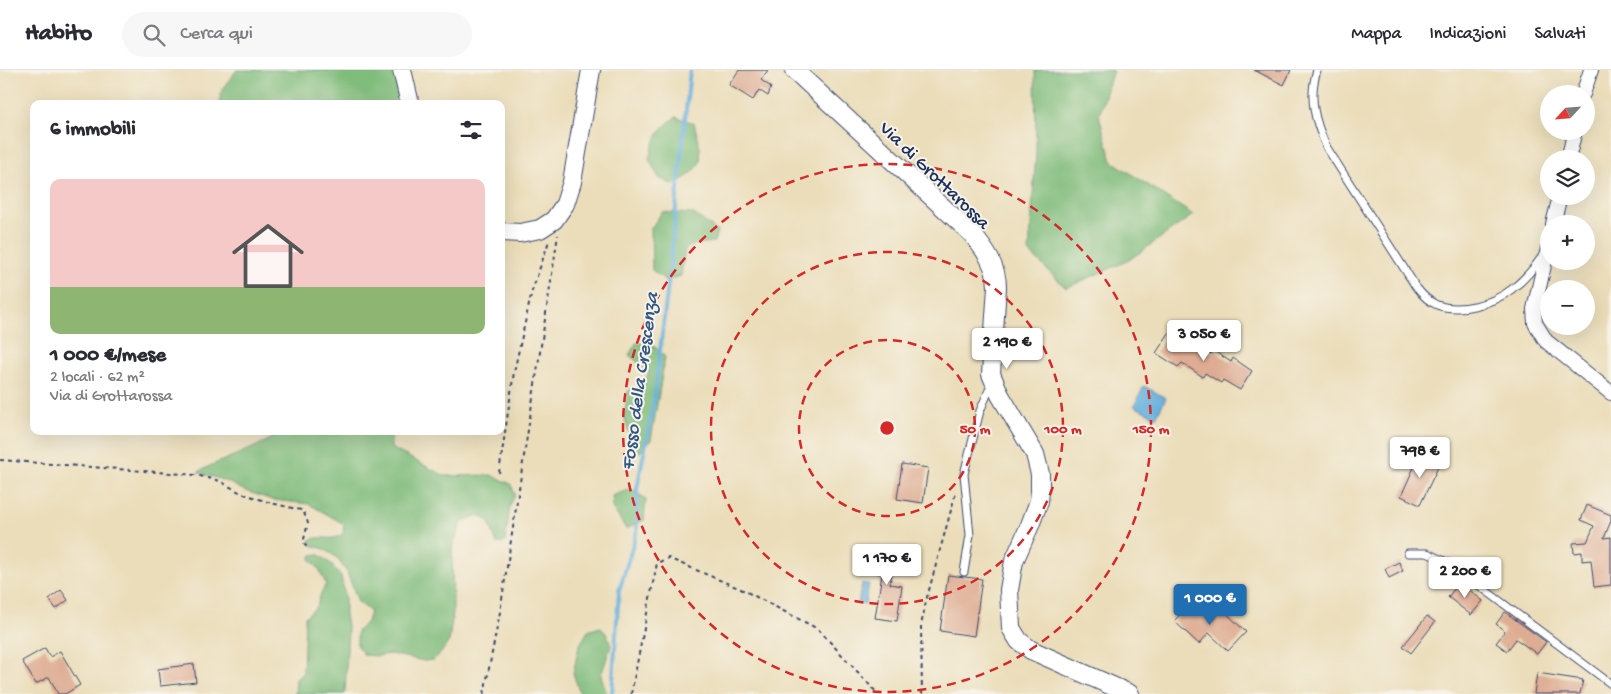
<!DOCTYPE html>
<html lang="it">
<head>
<meta charset="utf-8">
<style>
  :root { --surface:#fff; --page:#f7f7f7; --text:#2b2b33; --muted:#7c7c81; --line:#e1e1e2; --accent:#1f6fb2 }
  body { margin:0; font-family:"Gochi Hand",sans-serif; background:var(--page); color:var(--text); height:100vh; display:flex; flex-direction:column; font-size:19px; white-space:nowrap }
  * { box-sizing:border-box; margin:0 }
  p { font-size:16px; color:var(--muted) }
  .icon { flex:none; width:28px; height:28px; fill:none; stroke:currentColor; stroke-width:2; stroke-linecap:round; stroke-linejoin:round }
  .map { position:relative; flex:1; overflow:hidden }
  .sheet { position:absolute; left:30px; top:30px; width:475px; height:335px; display:flex; flex-direction:column; background:var(--surface); border-radius:10px; box-shadow:0 5px 20px #0002 }
  .sheet>* { flex:none }
  .needle { width:32px; rotate:244deg }
  .fabs { position:absolute; left:1540px; top:15px; display:grid; gap:10px }
  .fabs a { display:grid; place-items:center; width:55px; height:55px; border-radius:50%; background:var(--surface); box-shadow:0 5px 20px #0002; font-size:25px }
  .price { position:absolute; translate:-50% -42px; padding:0 11px; border-radius:5px; background:#fff; color:#222; font-size:16px; line-height:32px; filter:drop-shadow(0 1px 2px #0008) }
  .price::after { content:''; position:absolute; left:50%; top:30px; width:15px; height:11px; margin-left:-8px; background:inherit; clip-path:polygon(0 0,100% 0,50% 100%) }
  .price.on { background:var(--accent); color:#fff }
  ul { padding:0; list-style:none }
  li { display:grid; align-content:center; gap:10px; height:265px; padding:0 20px }
  li span { display:grid; place-items:center; height:155px; border-radius:10px; color:#555 }
  li>.icon { margin-inline-start:auto }
  span .icon { width:90px; height:90px; fill:#fffc; stroke-width:1 }
  li b { font-size:21px }
  h2 { display:flex; justify-content:space-between; align-items:center; height:60px; padding:0 20px; font-size:21px }
  header { display:flex; align-items:center; gap:30px; box-sizing:border-box; height:70px; padding:0 25px; background:var(--surface); border-bottom:1px solid var(--line) }
  header strong { font-size:24px }
  nav { display:flex; gap:28px; margin-inline-start:auto; font-size:18px }
  .search { width:350px; height:45px; background:var(--page); display:flex; align-items:center; gap:12px; box-sizing:border-box; padding:0 18px; border-radius:28px; color:var(--muted); font-size:19px }
  .map>svg:first-child { display:block }
  .forest { fill:#80bc7b; stroke:#4e766c }
  .water { fill:#63afdc; stroke:#3f6f9d }
  .lines { fill:none; stroke-linecap:round; stroke-linejoin:round }
  .stream { stroke:#63afdc; stroke-width:4 }
  .building { fill:#deac93 }
  .service-casing { stroke:#3a496c; stroke-width:9 }
  .minor-casing { stroke:#3a496c; stroke-width:16 }
  .tertiary-casing { stroke:#3a496c; stroke-width:20 }
  .path { stroke:#3a496c; stroke-width:2; stroke-dasharray:4 4; stroke-linecap:butt }
  .service { stroke:#fff; stroke-width:7 }
  .minor { stroke:#fff; stroke-width:14 }
  .tertiary { stroke:#fff; stroke-width:18 }
  .ring { fill:none; stroke:#d62828; stroke-width:2.5; stroke-dasharray:9 6 }
  .labels { text-anchor:middle; stroke-width:4; stroke-linejoin:round; paint-order:stroke }
  .street-label { font-size:19px; fill:#1b2f5e; stroke:#f7f3e8 }
  .water-label { font-size:20px; font-style:italic; fill:#315584; stroke:#f7f3e8 }
  .centre { fill:#d62828; stroke:#f7f3e8; stroke-width:2.5 }
  .ring-label { font-size:15px; text-anchor:middle; font-weight:bold; fill:#d62828; stroke:#f7f3e8; stroke-width:4; stroke-linejoin:round; paint-order:stroke }
</style>
</head>
<body>
<header>
<strong>Habito</strong>
<div class="search"><svg class="icon" aria-label="search" viewBox="0 0 24 24"><circle cx="10" cy="10" r="6"/><path d="M15 15l6 6"/></svg>Cerca qui</div>
<nav><a>Mappa</a><a>Indicazioni</a><a>Salvati</a></nav>
</header>
<div class="map">
<svg width="1611" height="624" viewBox="0 0 1611 624">
  <rect width="100%" height="100%" fill="#f7f3e8"/>
  <filter id="ink" filterUnits="userSpaceOnUse"><feTurbulence type="fractalNoise" baseFrequency=".02" numOctaves="2"/><feDisplacementMap in="SourceGraphic" scale="10" xChannelSelector="R" yChannelSelector="G"/><feConvolveMatrix kernelMatrix="1 2 1 2 8 2 1 2 1" color-interpolation-filters="sRGB"/></filter>
  <filter id="wash" filterUnits="userSpaceOnUse"><feTurbulence type="fractalNoise" baseFrequency=".0096" numOctaves="4" result="noise"/><feDisplacementMap in="SourceGraphic" scale="20" xChannelSelector="R" yChannelSelector="G"/><feGaussianBlur stdDeviation="1.12" result="paint"/><feColorMatrix in="noise" values="0 0 0 0 0 0 0 0 0 0 0 0 0 0 0 0 0 1.4 0 .05"/><feComposite in="paint" operator="in"/></filter>
  <g filter="url(#wash)">
    <rect width="100%" height="100%" fill="#ebddb9"/>
    <path class="forest" d="M237 0H394L402 34H219L222 19Z
      M1035 0H1113L1099 46 1112 91 1193 145 1129 190 1066 218 1029 182 1036 82Z
      M676 47 694 53C703 89 708 96 673 115L659 108 649 89C655 68 658 59 676 47Z
      M662 142 694 144 717 161 714 172 696 174 685 179 681 206 665 210 652 200 651 158Z
      M636 273 653 275 665 287 651 370 639 383 629 363 624 346 628 321 643 315 649 302 629 285Z
      M282 361H391V378L445 406 491 405 511 414 515 425 510 436 505 472 497 474 488 450 478 445 462 452 452 478 453 543 449 571 441 583 433 590 424 591 390 584 378 586 364 585 357 576V561L367 552 370 541 358 532 347 502 336 487 324 479 311 475 310 470C323 464 330 473 343 464L344 454 309 434 273 430 245 421 228 412 198 402C223 388 261 378 282 361Z
      M631 419 646 429 644 450 626 459 613 439 612 426Z
      M318 484 329 492 341 506 345 527V545L348 560 345 624H295L296 609 303 602 305 547 317 536 321 523 326 514 319 499 310 489 312 485Z
      M600 557 607 564 611 576 601 605 607 624H580L573 603 579 576 588 561Z"/>
    <path class="water" d="M1144 316 1166 328 1156 347 1134 336Z
      M862 513 869 514 865 534 858 533Z"/>
    <g class="lines">
      <path class="stream" d="M612 624 619 521 637 461V419L654 330 669 206 690 0"/>
    </g>
    <g id="blocks">
      <path class="building" d="M739 0H768L761 10 771 17 768 26 759 20 753 30 729 15Z
        M1254 0H1291L1284 15Z
        M1169 263 1189 275 1192 271 1211 284 1214 281 1231 292 1233 288 1252 301 1240 320 1223 310 1221 313 1205 303 1203 307 1182 293 1178 297 1156 283Z
        M1420 384 1440 393 1420 435 1401 426Z
        M902 394 928 398 923 433 897 429Z
        M1587 435 1611 445V451L1604 468 1611 467V515L1594 517 1591 490 1582 491V482L1574 483 1573 473 1587 472 1594 456 1581 450Z
        M876 478 896 482 890 514 902 516 897 551 875 548 882 504 871 502Z
        M1399 492 1403 501 1389 508 1385 499Z
        M948 505 982 509 974 566 940 561Z
        M1460 512 1483 531 1471 545 1448 527Z
        M61 520 68 530 56 539 49 529Z
        M1193 531 1213 550 1223 540 1246 562 1228 581 1209 563 1199 574 1174 551Z
        M1505 542 1546 572 1537 584 1516 569 1507 581 1496 573 1505 561 1496 554Z
        M1427 546 1435 552 1411 583 1403 576Z
        M45 578 50 587 60 581 80 615 65 624H58L49 607 36 614 22 591Z
        M194 594 196 612 160 616 158 599Z
        M1537 603 1583 610 1580 624H1534Z"/>
    </g>
  </g>
  <g filter="url(#ink)">
    <use href="#blocks" fill-opacity="0" stroke="#3a496c" stroke-width="1"/>
    <g class="lines">
      <defs>
        <path id="service" d="M1317 0C1308 28 1315 52 1327 78L1416 217C1422 225 1428 231 1437 235 1460 243 1493 234 1512 219 1524 210 1535 197 1543 185
          M1408 483H1427L1449 493 1611 614
          M964 502 970 465 964 404 980 341 992 313"/>
        <path id="minor" d="M1583 24 1591 0
          M1568 89 1575 61
          M1553 154 1560 126
          M1549 174 1534 239 1535 253 1546 271 1611 323"/>
        <path id="tertiary" d="M402 0 410 34
          M794 0 972 164C985 180 997 196 997 217L991 304 1000 325 1035 384 1040 404V421L1039 431 1030 455 1014 491 1009 520 1011 558 1019 571 1031 580 1130 624
          M501 162 520 163 540 159 554 150 565 134 572 112 591 0"/>
      </defs>
      <use href="#service" class="service-casing"/>
      <use href="#minor" class="minor-casing"/>
      <use href="#tertiary" class="tertiary-casing"/>
      <path class="path" d="M0 390 196 405 220 411 241 423 271 433 301 440 304 443 308 453 304 469V474L307 477
        M499 403 514 302 532 221 549 171
        M484 624 500 542 558 165
        M631 624 657 493 668 488 743 520 818 559 878 624
        M922 624 921 556 926 531 956 422"/>
      <use href="#service" class="service"/>
      <use href="#minor" class="minor"/>
      <use href="#tertiary" class="tertiary"/>
    </g>
  </g>
  <g class="ring">
    <circle cx="887" cy="358" r="88"/>
    <circle cx="887" cy="358" r="176"/>
    <circle cx="887" cy="358" r="264"/>
  </g>
  <g class="labels">
    <g class="street-label">
      <text transform="translate(936 104) rotate(44)" y="7">Via di Grottarossa</text>
    </g>
    <g class="water-label">
      <text transform="translate(638 311) rotate(-82)" y="7">Fosso della Crescenza</text>
    </g>
  </g>
  <circle cx="887" cy="358" r="8" class="centre"/>
  <g class="ring-label">
    <text x="975" y="363">50 m</text>
    <text x="1063" y="363">100 m</text>
    <text x="1151" y="363">150 m</text>
  </g>
</svg>
<div class="fabs">
<a><svg class="needle" viewBox="-14 -14 28 28"><path d="M0-13l5 13h-10z" fill="#e53935"/><path d="M0 13l5-13h-10z" fill="#7c7c81"/></svg></a>
<a><svg class="icon" aria-label="layers" viewBox="0 0 24 24"><path d="M12 4l9 5-9 5-9-5zM3 14l9 5 9-5"/></svg></a>
<a>+</a>
<a>−</a>
</div>
<b class="price" style="left:1204px;top:292px">3 050 €</b>
<b class="price" style="left:1007px;top:300px">2 190 €</b>
<b class="price" style="left:1420px;top:409px">798 €</b>
<b class="price" style="left:887px;top:516px">1 170 €</b>
<b class="price" style="left:1465px;top:529px">2 200 €</b>
<b class="price on" style="left:1210px;top:556px">1 000 €</b>
<section class="sheet">
<h2>6 immobili<svg class="icon" aria-label="filters" viewBox="0 0 24 24"><path d="M4 7h16M4 17h16"/><circle cx="9" cy="7" r="2"/><circle cx="15" cy="17" r="2"/></svg></h2>
<ul>
<li><span style="background:linear-gradient(#f6c9c9 70%,#8fb573 0)"><svg class="icon" aria-label="home" viewBox="0 0 24 24"><path d="M3 11l9-7 9 7M6 9v11h12V9"/></svg></span><div><b>1 000 €/mese</b><p>2 locali · 62 m²</p><p>Via di Grottarossa</p></div></li>
</ul>
</section>
</div>
</body>
</html>
